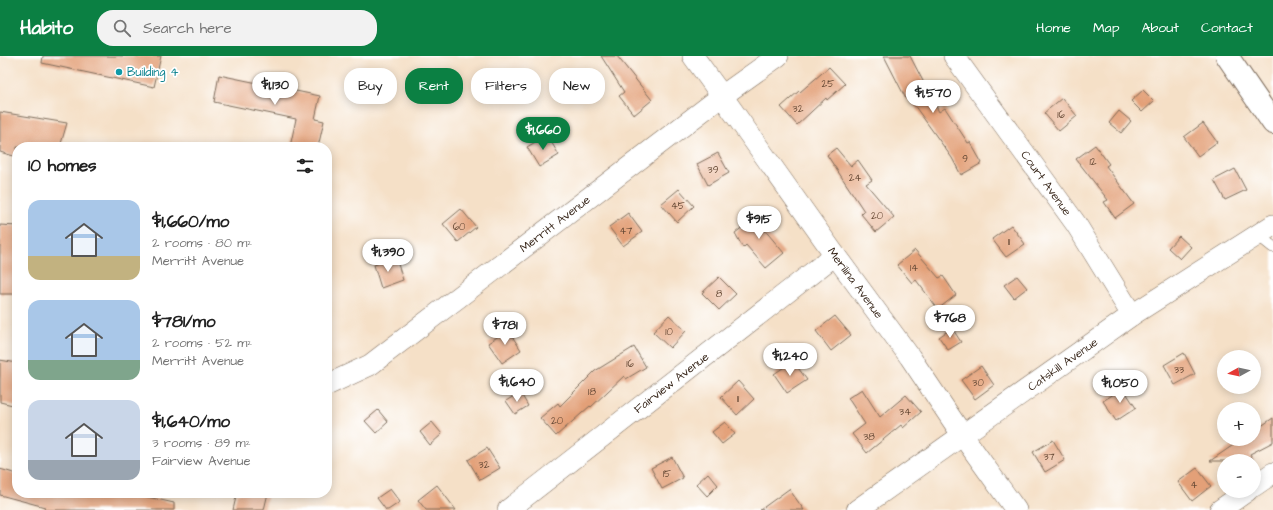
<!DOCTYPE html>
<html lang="en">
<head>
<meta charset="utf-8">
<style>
  :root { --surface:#fff; --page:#f2f2f2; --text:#222; --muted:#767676; --accent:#0b8043 }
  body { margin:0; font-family:"Architects Daughter",sans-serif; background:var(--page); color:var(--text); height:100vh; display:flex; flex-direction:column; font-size:15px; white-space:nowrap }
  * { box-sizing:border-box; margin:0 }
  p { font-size:13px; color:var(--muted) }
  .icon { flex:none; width:22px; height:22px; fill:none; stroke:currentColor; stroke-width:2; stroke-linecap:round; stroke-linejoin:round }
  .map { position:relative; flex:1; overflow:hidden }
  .panel { position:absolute; left:12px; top:86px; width:320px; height:356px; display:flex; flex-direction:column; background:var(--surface); border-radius:16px; box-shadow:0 2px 10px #0003 }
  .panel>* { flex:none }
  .guide { position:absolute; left:344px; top:12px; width:380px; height:36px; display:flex; gap:8px }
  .needle { width:26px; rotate:262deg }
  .buttons { position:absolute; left:1217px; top:294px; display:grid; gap:8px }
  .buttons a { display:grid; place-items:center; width:44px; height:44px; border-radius:50%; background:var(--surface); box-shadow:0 2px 10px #0003; font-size:20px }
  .price { position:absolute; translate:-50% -34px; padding:0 9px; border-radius:14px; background:#fff; color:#222; font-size:13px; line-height:26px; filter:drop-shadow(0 1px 2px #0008) }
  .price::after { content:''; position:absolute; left:50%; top:24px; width:12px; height:9px; margin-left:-6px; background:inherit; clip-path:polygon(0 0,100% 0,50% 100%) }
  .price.current { background:var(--accent); color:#fff }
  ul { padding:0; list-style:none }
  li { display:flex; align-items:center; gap:12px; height:100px; padding:0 16px }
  li span { display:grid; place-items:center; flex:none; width:112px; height:80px; border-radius:12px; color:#555 }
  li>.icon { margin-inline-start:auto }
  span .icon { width:48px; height:48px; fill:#fffc; stroke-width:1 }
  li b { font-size:17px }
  h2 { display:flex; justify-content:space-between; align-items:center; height:48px; padding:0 16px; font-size:17px }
  .tag { padding:0 14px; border-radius:16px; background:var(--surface); box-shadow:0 2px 10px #0003; font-size:14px; line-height:36px }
  .tag.current { background:var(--accent); color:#fff }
  header { display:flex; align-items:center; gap:24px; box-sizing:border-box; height:56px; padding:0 20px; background:var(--accent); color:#fff }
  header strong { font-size:19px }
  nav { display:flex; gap:22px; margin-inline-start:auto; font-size:14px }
  .search { width:280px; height:36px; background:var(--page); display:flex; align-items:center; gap:10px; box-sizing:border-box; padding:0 14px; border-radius:16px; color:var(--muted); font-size:15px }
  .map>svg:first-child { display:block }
  .building { fill:#e3a078 }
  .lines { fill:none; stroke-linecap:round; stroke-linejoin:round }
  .lane-casing { stroke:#7c6a59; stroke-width:12 }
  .street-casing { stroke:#7c6a59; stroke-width:22 }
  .secondary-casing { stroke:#7c6a59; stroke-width:24 }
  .lane { stroke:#fff; stroke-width:11 }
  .street { stroke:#fff; stroke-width:21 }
  .secondary { stroke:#fff; stroke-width:22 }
  .culture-dot { fill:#0f9aa8; stroke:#fff; stroke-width:1.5 }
  .labels { text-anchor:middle; stroke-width:3.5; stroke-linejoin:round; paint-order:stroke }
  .number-label { font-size:10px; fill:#654834 }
  .culture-label { font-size:12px; fill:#0d838f; stroke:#fff; text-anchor:start }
  .street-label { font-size:12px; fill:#3b2a1e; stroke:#fff }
</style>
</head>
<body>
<header>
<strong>Habito</strong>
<div class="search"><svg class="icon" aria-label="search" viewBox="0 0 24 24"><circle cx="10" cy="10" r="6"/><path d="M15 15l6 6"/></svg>Search here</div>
<nav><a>Home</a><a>Map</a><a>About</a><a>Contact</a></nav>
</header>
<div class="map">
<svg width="1273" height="454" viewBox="0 0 1273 454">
  <rect width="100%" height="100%" fill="#fff"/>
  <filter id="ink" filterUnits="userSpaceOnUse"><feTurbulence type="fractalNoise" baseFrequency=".025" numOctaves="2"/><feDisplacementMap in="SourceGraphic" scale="8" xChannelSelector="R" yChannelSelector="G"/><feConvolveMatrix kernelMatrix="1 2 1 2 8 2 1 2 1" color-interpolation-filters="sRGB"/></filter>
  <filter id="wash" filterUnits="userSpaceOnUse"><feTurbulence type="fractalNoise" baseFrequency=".012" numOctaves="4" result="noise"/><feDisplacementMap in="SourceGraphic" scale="16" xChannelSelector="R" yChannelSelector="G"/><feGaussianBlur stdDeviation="0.9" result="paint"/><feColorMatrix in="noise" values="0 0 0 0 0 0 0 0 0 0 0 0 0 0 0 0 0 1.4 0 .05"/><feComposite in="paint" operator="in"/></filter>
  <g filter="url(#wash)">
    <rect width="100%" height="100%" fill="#f5e0c7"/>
    <g id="blocks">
      <path class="building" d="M43 0H161L154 31 42 7Z
        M601 0H617L652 44 634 59 619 40 624 36Z
        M884 0H910L939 56 945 52 968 87 970 86 982 107 961 119 952 102 909 42 906 43Z
        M829 11 845 28 827 44 826 42 797 69 781 51 799 35 800 36Z
        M219 19 320 40 315 63 324 65 318 91H290L296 63 214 46Z
        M1143 34 1154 45 1142 56 1131 45Z
        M1062 42 1077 60 1059 75 1044 57Z
        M1119 55 1131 65 1121 77 1109 67Z
        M0 56 67 67 60 91H17V101L0 96Z
        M1203 67 1217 86 1198 100 1184 81Z
        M547 79 559 99 539 111 527 91Z
        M1095 89 1109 108 1106 110 1134 148 1115 162 1104 146 1108 144 1076 103Z
        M836 92 851 110 858 104 872 124 866 128 894 161 876 176 861 158 864 155 827 99Z
        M718 97 729 117 708 129 697 108Z
        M1235 113 1246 134 1225 144 1214 124Z
        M679 133 694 150 677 166 661 148Z
        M461 153 476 171 458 186 443 168Z
        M759 155 768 169 763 172 784 197 766 212 746 189 743 192 735 177 748 167 746 165Z
        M628 157 642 176 623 190 609 171Z
        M0 169 17 170V238H0Z
        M1011 169 1025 188 1006 201 992 183Z
        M1179 180 1191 191 1180 203 1168 192Z
        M915 194 939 222 943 220 956 239 938 253 916 224 912 227 897 209Z
        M396 202 403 224 381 232 374 209Z
        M1017 220 1027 232 1014 242 1004 229Z
        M719 221 736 238 719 254 702 237Z
        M669 259 686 275 670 292 653 276Z
        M835 260 851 279 831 295 816 275Z
        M952 272 961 286 948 294 939 281Z
        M508 274 521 294 502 307 488 287Z
        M634 291 646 311 626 323 624 320 591 351 590 350 556 380 540 362 558 347 560 350 595 315Z
        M1184 297 1195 318 1175 329 1164 309Z
        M0 304 17 307V350L0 346Z
        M793 305 807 324 787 337 774 318Z
        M981 310 994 329 975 343 961 324Z
        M738 325 754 343 737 359 721 341Z
        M1123 332 1136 352 1116 365 1103 345Z
        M862 333 880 361 906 339 921 356 903 372 901 369 867 397 852 378 865 368 848 342Z
        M520 336 528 350 515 358 506 345Z
        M378 354 388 366 376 377 365 365Z
        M1273 362V386L1250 398 1254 405H1210L1242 383H1254V375Z
        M432 366 442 378 430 389 420 376Z
        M725 366 735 378 722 388 712 376Z
        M1053 384 1065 404 1045 416 1033 396Z
        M487 392 500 412 480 424 468 404Z
        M672 401 683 422 662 433 651 412Z
        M1197 412 1211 430 1192 445 1178 426Z
        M0 413 17 418V437H130L174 447V454H44L45 451 0 439Z
        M708 417 718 429 707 440 696 428Z
        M437 429 456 454H426L418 444Z
        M390 433 400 446 388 454H386L377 442Z
        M789 433 804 454H760Z
        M237 437H268L264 454H233Z"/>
    </g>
  </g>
  <g filter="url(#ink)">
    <use href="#blocks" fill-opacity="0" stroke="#7c6a59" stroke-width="1"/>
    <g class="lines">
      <defs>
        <path id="lane" d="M1258 179 1273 191"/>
        <g id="street">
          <path id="s1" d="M693 0 722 40 835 199 910 301 963 380 1016 454"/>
          <path id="s2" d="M954 0 1076 168 1132 259"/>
          <path id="s3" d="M327 329 370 309 722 40 778 0"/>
          <path d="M1254 430 1273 417"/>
          <path id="s4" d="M508 454 835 199"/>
          <path id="s5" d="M857 454 1132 259 1273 169"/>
          <path d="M1220 454 1247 435"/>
        </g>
        <path id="secondary" d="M1227 0 1273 67"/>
      </defs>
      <use href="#lane" class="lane-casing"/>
      <use href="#street" class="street-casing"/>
      <use href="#secondary" class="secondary-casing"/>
      <use href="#lane" class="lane"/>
      <use href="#street" class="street"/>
      <use href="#secondary" class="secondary"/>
    </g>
  </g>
  <circle class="culture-dot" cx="119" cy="16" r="4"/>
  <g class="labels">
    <g class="number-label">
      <text x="828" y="31">25</text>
      <text x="798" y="56">32</text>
      <text x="1061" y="62">16</text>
      <text x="965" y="106">9</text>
      <text x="1093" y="109">12</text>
      <text x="713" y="117">39</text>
      <text x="855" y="125">24</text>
      <text x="678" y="153">45</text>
      <text x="877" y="163">20</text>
      <text x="459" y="174">60</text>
      <text x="626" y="178">47</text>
      <text x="1009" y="189">11</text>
      <text x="914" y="215">14</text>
      <text x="719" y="241">8</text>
      <text x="669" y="279">10</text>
      <text x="630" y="311">16</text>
      <text x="1179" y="317">33</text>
      <text x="978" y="330">30</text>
      <text x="592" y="339">18</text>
      <text x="738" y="346">11</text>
      <text x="905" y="359">34</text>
      <text x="557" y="368">20</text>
      <text x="869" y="384">38</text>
      <text x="1049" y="404">37</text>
      <text x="484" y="412">32</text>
      <text x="667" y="421">15</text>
      <text x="1194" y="432">4</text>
    </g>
    <g class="culture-label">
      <text x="127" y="20">Building 4</text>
    </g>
    <g class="street-label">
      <text dy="4" stroke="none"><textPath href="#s2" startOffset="157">Court Avenue</textPath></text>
      <text dy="4" stroke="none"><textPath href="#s3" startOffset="280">Merritt Avenue</textPath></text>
      <text dy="4" stroke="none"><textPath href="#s1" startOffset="279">Merilina Avenue</textPath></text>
      <text dy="4" stroke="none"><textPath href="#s5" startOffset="252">Catskill Avenue</textPath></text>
      <text dy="4" stroke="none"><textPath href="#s4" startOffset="207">Fairview Avenue</textPath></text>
    </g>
  </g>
</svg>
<div class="buttons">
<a><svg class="needle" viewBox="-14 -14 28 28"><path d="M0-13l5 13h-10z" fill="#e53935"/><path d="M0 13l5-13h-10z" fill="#767676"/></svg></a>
<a>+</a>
<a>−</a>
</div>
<b class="price" style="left:275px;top:50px">$1,130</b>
<b class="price" style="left:933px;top:58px">$1,570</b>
<b class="price current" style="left:543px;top:95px">$1,660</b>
<b class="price" style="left:759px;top:184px">$915</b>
<b class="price" style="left:388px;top:217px">$1,390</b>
<b class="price" style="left:950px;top:283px">$768</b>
<b class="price" style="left:505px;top:290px">$781</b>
<b class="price" style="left:790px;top:321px">$1,240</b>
<b class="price" style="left:517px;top:347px">$1,640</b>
<b class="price" style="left:1120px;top:348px">$1,050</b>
<div class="guide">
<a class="tag">Buy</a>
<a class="tag current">Rent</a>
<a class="tag">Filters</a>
<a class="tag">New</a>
</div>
<section class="panel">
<h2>10 homes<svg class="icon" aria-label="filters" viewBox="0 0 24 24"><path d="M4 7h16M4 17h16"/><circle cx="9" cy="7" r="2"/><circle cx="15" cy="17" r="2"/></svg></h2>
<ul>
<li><span style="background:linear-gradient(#a9c7e8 70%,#c2b280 0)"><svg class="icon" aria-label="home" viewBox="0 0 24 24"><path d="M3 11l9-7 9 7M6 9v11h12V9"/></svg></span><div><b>$1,660/mo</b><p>2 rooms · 80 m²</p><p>Merritt Avenue</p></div></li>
<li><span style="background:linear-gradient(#a9c7e8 75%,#7fa58c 0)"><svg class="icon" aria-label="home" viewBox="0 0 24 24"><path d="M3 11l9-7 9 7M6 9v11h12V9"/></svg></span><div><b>$781/mo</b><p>2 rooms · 52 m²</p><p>Merritt Avenue</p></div></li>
<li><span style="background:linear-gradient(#c9d6e8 75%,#9aa5b1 0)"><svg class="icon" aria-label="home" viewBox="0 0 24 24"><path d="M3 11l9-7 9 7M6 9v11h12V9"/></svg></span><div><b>$1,640/mo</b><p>3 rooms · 89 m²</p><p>Fairview Avenue</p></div></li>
</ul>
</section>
</div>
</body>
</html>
